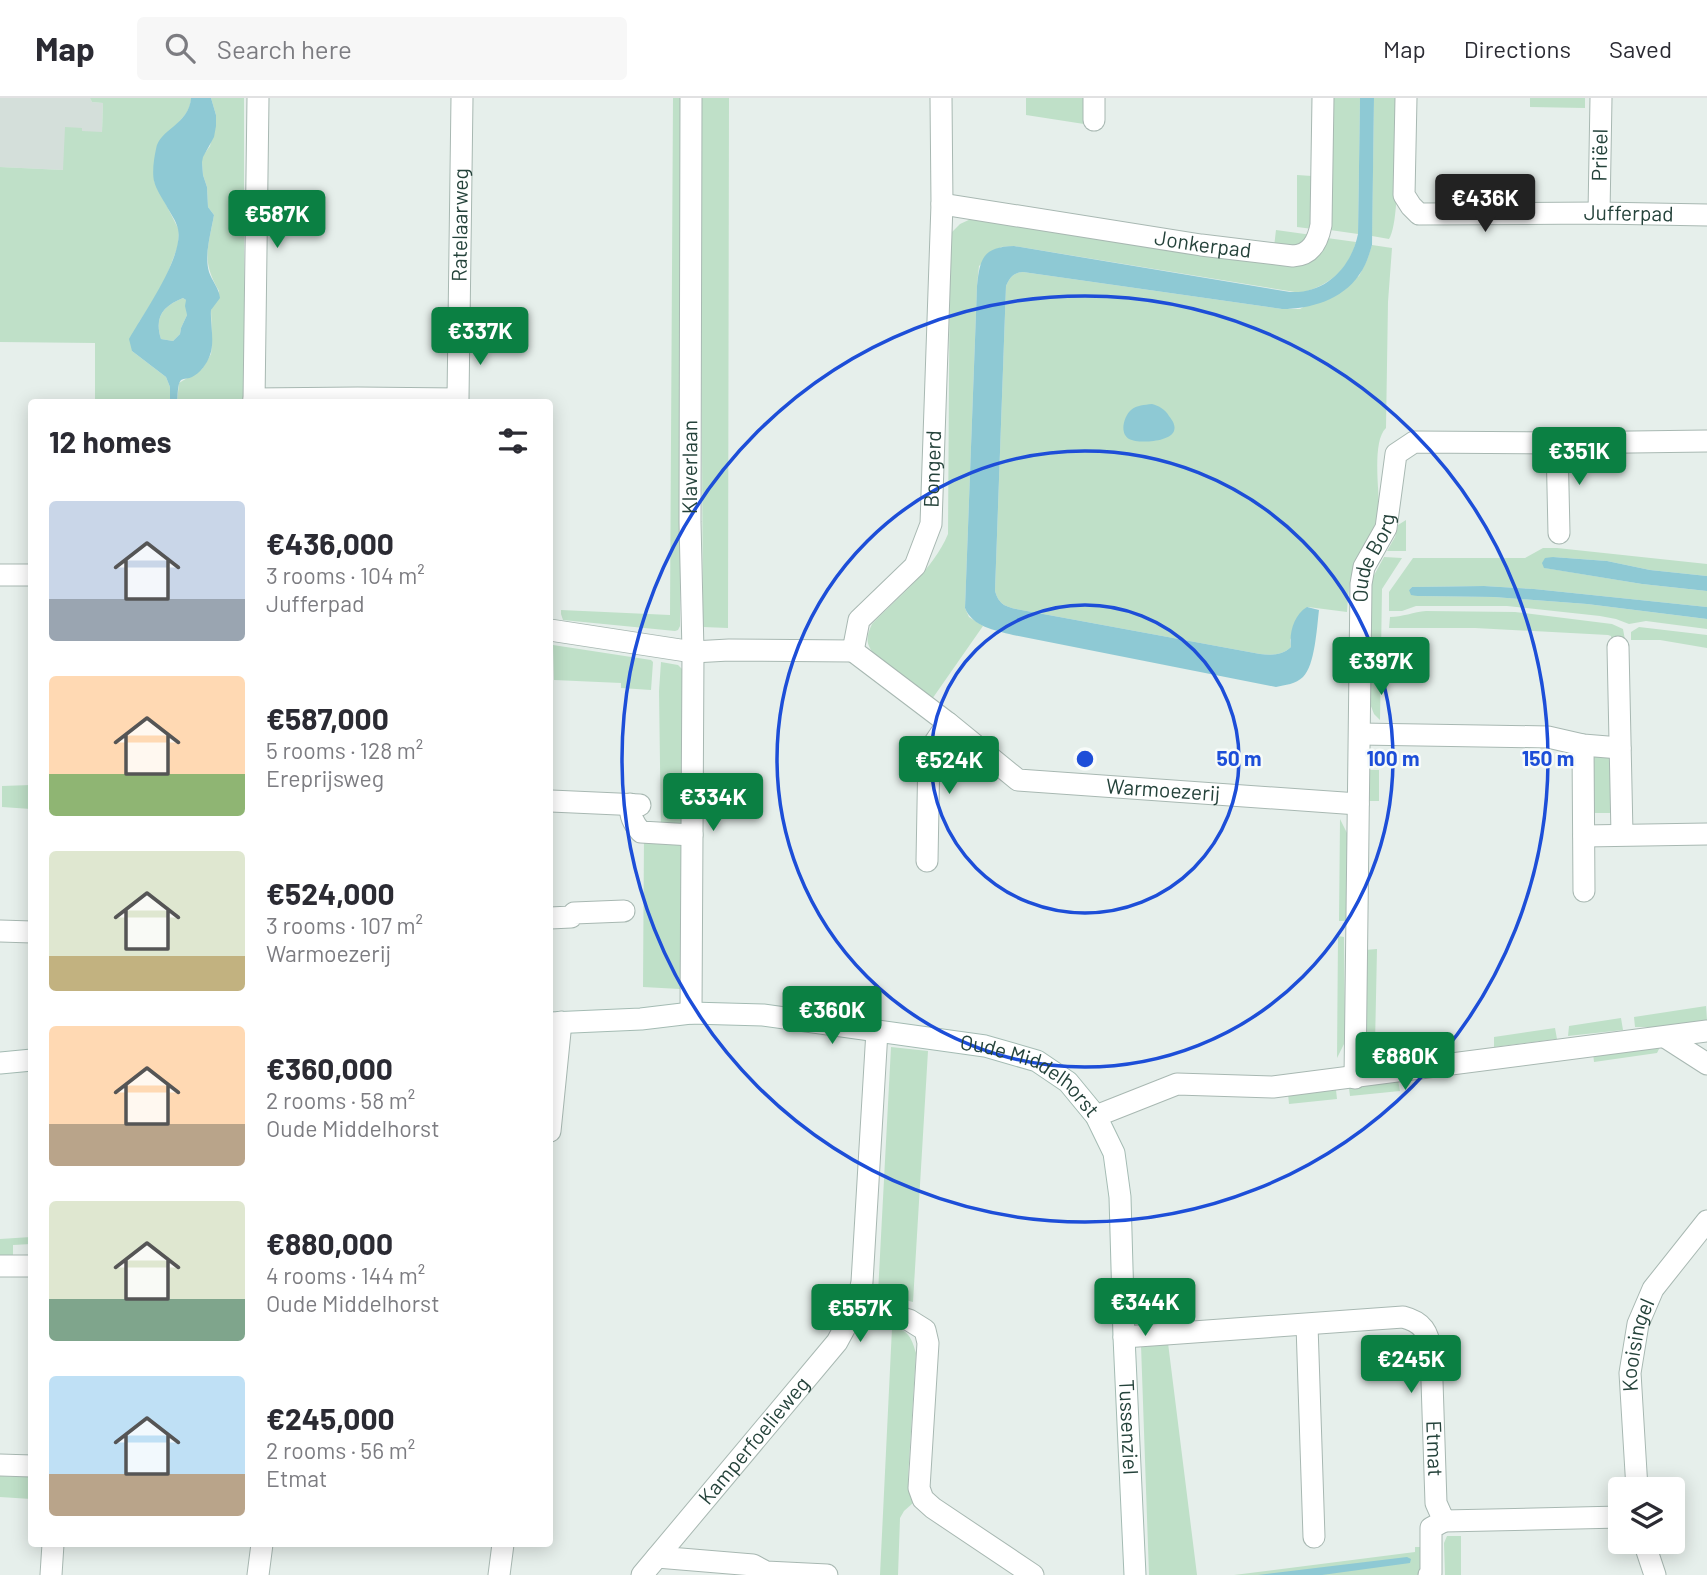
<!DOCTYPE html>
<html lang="en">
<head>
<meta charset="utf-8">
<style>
  :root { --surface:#fff; --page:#f7f7f7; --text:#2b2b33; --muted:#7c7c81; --line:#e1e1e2; --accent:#0b8043 }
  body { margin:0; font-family:Barlow,sans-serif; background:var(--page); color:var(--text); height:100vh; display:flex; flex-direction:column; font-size:26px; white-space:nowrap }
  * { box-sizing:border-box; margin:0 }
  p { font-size:23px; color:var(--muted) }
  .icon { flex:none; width:38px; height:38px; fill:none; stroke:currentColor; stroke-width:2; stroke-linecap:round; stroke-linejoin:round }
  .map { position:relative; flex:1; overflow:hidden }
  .details { position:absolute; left:28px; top:301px; width:525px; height:1148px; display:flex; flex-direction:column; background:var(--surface); border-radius:7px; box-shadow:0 4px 18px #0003 }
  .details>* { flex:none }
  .tools { position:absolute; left:1608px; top:1379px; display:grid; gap:14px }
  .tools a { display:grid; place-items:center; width:77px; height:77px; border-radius:7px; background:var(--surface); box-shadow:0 4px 18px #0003; font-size:35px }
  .price { position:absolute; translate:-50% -60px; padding:0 16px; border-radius:7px; background:var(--accent); color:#fff; font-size:23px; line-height:46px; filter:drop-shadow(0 2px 4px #0008) }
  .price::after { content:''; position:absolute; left:50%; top:42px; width:21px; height:16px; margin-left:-10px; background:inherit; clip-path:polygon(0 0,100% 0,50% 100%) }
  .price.active { background:#222; color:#fff }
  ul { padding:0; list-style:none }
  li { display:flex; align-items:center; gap:21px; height:175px; padding:0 21px }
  li span { display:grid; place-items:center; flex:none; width:196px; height:140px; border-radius:7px; color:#555 }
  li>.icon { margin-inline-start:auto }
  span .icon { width:84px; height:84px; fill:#fffc; stroke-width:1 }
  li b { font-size:30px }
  h2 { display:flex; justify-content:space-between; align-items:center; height:84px; padding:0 21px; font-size:30px }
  header { display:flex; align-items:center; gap:42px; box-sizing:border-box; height:98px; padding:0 35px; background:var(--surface); border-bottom:2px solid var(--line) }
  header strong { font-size:33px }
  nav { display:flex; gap:38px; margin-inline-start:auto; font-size:24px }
  .search { width:490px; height:63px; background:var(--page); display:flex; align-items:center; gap:18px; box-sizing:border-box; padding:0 24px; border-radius:7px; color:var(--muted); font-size:26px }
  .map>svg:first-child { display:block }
  .built { fill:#d4dfda }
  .green { fill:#bfe0c8 }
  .water { fill:#8ec9d4; fill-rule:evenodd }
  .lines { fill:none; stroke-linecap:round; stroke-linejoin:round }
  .street-casing { stroke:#a8b8b2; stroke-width:23 }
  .secondary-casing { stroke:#a4bbb3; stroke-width:23 }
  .street { stroke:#fff; stroke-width:21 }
  .secondary { stroke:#fff; stroke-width:21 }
  .ring { fill:none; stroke:#1d4ed8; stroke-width:3.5 }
  .labels { text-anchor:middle; stroke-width:5; stroke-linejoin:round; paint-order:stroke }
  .street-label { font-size:21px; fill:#24423a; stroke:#f7fbf9 }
  .centre { fill:#1d4ed8; stroke:#f7fbf9; stroke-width:3.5 }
  .ring-label { font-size:21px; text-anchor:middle; font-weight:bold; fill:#1d4ed8; stroke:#f7fbf9; stroke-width:5; stroke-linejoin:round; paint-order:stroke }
</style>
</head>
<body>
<header>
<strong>Map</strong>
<div class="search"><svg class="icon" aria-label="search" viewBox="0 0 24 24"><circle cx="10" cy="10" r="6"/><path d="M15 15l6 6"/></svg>Search here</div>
<nav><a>Map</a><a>Directions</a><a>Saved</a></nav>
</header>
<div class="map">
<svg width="1707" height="1477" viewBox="0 0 1707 1477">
  <rect width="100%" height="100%" fill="#e6efeb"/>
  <path class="built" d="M0 0H90L92 4 103 5 102 34 63 72 0 69Z"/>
  <path class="green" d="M90 0H191C190 18 178 21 172 34 165 50 160 67 154 83L179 132 178 148 165 182 146 214 139 224 132 253 166 279 170 289V304H95V245L0 244V69L63 72 65 29 82 30V33L102 34 103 5 92 4Z
    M211 0H244V304H177L179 285 202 271 211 256 212 245 211 212 219 193C201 162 208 151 214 117L208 109 207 89 203 77 202 64V59L210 48 216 17Z
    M673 0H680V528L678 532 675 533 563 522 561 516V512L670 517Z
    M700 0H729L728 530 703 529Z
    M1026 0H1084V26L1026 17Z
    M1333 0H1360L1358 136 1330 132Z
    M1374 0H1398C1397 26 1401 124 1389 141L1372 138Z
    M1530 0H1585V10L1530 9Z
    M1297 77 1312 78 1313 131 1297 129Z
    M973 120 1291 169 1297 168 1327 140 1356 144C1348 173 1329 187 1301 195L1014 148 1001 149 979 168 977 188 965 510 969 519 983 528 930 604 877 560C866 547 865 541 872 526 899 498 933 472 948 436L950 136 960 126Z
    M1276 132 1312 137 1299 149H1274Z
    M1372 147 1392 150 1388 204 1386 330C1372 343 1379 391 1379 410 1378 427 1361 455 1354 471 1349 484 1348 500 1347 514L1308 509 1290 542 1291 549C1282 558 1271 557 1260 556L1016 511C1004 508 999 506 995 493L1006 188C1010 179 1013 175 1023 174L1282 211H1300L1359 178 1367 162Z
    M183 200 186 202 187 217 181 230 180 236 173 243 161 241C154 219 163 208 183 200Z
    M1406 422V453H1387L1395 439 1398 427Z
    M1543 450H1557L1707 466V478L1650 472 1607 463 1553 459 1545 470 1642 486 1707 493V509L1534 491 1484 488 1412 489 1409 492 1417 498 1494 499 1587 506 1707 521V531L1646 523 1629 526 1616 521 1600 518 1507 508H1416L1402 513H1389V494L1413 460H1525Z
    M1384 459 1402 460 1382 491 1380 622 1374 616 1369 603 1371 492 1373 479Z
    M1426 513 1515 514 1612 526 1623 531 1625 542H1612L1611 538 1608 537 1475 530H1389L1390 519C1402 519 1414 514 1426 513Z
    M1639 529 1707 537V550L1660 542H1631V534Z
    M553 547 651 562 653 564 651 592 621 590V585L554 582Z
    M661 564 678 567 682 571 681 879 680 891 643 889 644 737H661L659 593Z
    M1602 656 1609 658 1614 664V715H1591L1590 667 1594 659Z
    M1368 672H1379V703H1367Z
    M31 687V711L2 709V688Z
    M1340 721 1347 735 1346 823H1339Z
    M1338 838 1344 839 1345 944 1337 960Z
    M1377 851 1375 947 1367 951 1365 945V852Z
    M1706 908 1707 922 1665 929H1635L1634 919Z
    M1621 920 1623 932 1568 938 1569 928Z
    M1555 930 1557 941 1494 949V939Z
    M1451 945 1453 956 1396 963 1381 962V956Z
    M891 949 928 953 913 1204 878 1195Z
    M1660 949 1657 955 1594 964 1593 955Z
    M1398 982 1400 993 1350 998 1349 990Z
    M1336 992 1337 1001 1289 1006 1288 996Z
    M31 1139V1146L13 1147V1161H0V1141Z
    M892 1230C908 1230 912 1241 916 1255L908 1380 910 1397 913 1405 904 1413 900 1420 898 1477H880Z
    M1168 1245 1197 1477H1149L1141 1247Z
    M0 1378 31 1379V1401L0 1399Z
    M1447 1438H1461V1477H1445L1444 1445Z
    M1415 1449H1423L1422 1477H1234L1415 1454Z"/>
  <path class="water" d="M191 0H211L216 17V28L214 39 203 59 202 64 203 77 207 89 208 109 214 117C211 135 204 157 209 174 212 183 219 190 220 200L211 212C210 226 215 243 210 257 207 266 200 275 192 279 189 281 184 280 181 282 177 286 178 299 177 304H170V289L166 279 132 253 129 241C143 216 184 159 178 131 176 122 170 115 166 107 162 100 156 91 154 83 152 74 154 60 156 51 159 31 189 27 191 0ZM183 200 186 202 185 208 187 217 181 230 180 236 173 243 161 241C154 219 163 208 183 200Z
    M1360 0H1374L1372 147C1369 157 1366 168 1359 177 1342 202 1310 211 1282 211L1023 174C1013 175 1010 179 1006 188L995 493C999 506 1004 508 1016 511L1260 556C1271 557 1282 558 1291 549 1289 534 1294 517 1307 509L1319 512C1317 528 1315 568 1303 579 1296 586 1285 587 1276 589L1013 537C994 532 973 529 965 510L977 188C980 160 983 149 1014 148L1290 194C1325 196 1351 170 1358 136Z
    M1152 306C1159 308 1165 311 1169 318 1172 322 1176 327 1174 333 1170 344 1138 346 1129 341 1119 335 1124 318 1131 312 1137 307 1144 307 1152 306Z
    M1553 459 1607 463 1650 472 1707 478V493L1642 486 1544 470 1542 465 1545 460Z
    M1484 488 1534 491 1707 509V521L1587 506 1494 499 1417 498 1411 497 1409 492 1412 489Z
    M1407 1459 1411 1461 1410 1465 1322 1477H1258Z"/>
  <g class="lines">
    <defs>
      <g id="street">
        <path id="s1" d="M1406 0 1404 97 1411 108 1419 116 1599 115 1707 117"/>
        <path d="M1094 22V0"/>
        <path id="s2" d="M942 106 1201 147 1293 158C1311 157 1318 143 1321 127L1323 0"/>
        <path id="s3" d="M1599 115 1601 0"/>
        <path id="s4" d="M254 301 358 300 458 301 462 0"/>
        <path d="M254 304 258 0"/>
        <path d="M1557 345 1559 435"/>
        <path d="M0 477H32"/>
        <path id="s5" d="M550 532 693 554 729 552 853 553 859 522 915 468 931 426 942 106 941 0"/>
        <path d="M1618 549 1622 736"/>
        <path id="s6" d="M853 553 948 625 1018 682 1358 706"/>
        <path d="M1360 636 1548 639 1583 647 1620 650"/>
        <path d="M1583 647 1584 793"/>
        <path d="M551 703 640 707"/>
        <path d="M630 706C630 718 633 725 641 734L692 737"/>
        <path d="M1584 738 1707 736"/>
        <path d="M927 763 929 653 948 625"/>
        <path d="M550 820 571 819 574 815 624 813"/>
        <path d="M0 833 32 834"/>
        <path id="s7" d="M691 915 693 554 690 424 691 0"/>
        <path d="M1665 939 1707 966"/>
        <path id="s8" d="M1355 980 1361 486 1364 469 1386 430 1396 356 1414 344 1557 345 1707 343"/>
        <path d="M1096 1018 1177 986 1273 989 1707 933"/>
        <path d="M550 1033 561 924"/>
        <path d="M0 1168H32"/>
        <path d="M857 1207 909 1222 925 1232 928 1245 919 1390 923 1401 933 1410 1033 1477"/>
        <path d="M1307 1227 1314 1439"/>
        <path id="s9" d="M1124 1239 1403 1219C1423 1224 1428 1234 1431 1253L1436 1405 1444 1423 1620 1419"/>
        <path d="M0 1367 32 1368"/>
        <path id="s10" d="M1637 1391 1630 1275 1638 1226 1653 1191 1707 1123"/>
        <path d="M1644 1444 1655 1477"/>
        <path d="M657 1459 753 1467 766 1474 827 1477"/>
        <path d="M51 1477 53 1446"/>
        <path d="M258 1477 262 1446"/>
        <path d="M499 1477 503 1446"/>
        <path id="s11" d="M642 1477 837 1244 857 1207 862 1184 877 933"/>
        <path d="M1429 1477 1431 1475V1430L1444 1423"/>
      </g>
      <g id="secondary">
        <path id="s12" d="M550 925 641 921 691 915 763 917 985 948 1037 963 1068 984 1096 1018 1114 1055 1120 1099 1124 1239 1135 1477"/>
        <path d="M0 965 32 962"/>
      </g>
    </defs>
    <use href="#street" class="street-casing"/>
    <use href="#secondary" class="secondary-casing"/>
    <use href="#street" class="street"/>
    <use href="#secondary" class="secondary"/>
  </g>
  <g class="ring">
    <circle cx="1085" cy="661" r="154"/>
    <circle cx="1085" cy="661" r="308"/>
    <circle cx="1085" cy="661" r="463"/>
  </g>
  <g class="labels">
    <g class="street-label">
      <text dy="7" stroke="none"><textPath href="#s3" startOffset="58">Priëel</textPath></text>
      <text dy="7" stroke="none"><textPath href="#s1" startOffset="331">Jufferpad</textPath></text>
      <text dy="7" stroke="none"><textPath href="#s4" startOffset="378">Ratelaarweg</textPath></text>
      <text dy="7" stroke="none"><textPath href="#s2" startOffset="264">Jonkerpad</textPath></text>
      <text dy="7" stroke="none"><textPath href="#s7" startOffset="546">Klaverlaan</textPath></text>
      <text dy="7" stroke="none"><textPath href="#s5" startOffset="514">Bongerd</textPath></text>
      <text dy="7" stroke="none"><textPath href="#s8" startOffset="523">Oude Borg</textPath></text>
      <text dy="7" stroke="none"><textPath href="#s6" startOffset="355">Warmoezerij</textPath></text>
      <text dy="7" stroke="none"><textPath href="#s12" startOffset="492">Oude Middelhorst</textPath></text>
      <text dy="7" stroke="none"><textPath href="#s10" startOffset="145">Kooisingel</textPath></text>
      <text dy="7" stroke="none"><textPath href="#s12" startOffset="889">Tussenziel</textPath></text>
      <text dy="7" stroke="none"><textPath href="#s11" startOffset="175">Kamperfoelieweg</textPath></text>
      <text dy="7" stroke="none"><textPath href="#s9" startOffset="425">Etmat</textPath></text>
    </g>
  </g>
  <circle cx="1085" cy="661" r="10" class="centre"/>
  <g class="ring-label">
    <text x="1239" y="668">50 m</text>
    <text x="1393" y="668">100 m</text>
    <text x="1548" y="668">150 m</text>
  </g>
</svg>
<div class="tools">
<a><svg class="icon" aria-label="layers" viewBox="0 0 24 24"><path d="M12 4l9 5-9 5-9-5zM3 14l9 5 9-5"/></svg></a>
</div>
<b class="price active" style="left:1485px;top:136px">€436K</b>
<b class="price" style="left:277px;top:152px">€587K</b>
<b class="price" style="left:480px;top:269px">€337K</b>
<b class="price" style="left:1579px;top:389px">€351K</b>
<b class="price" style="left:1381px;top:599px">€397K</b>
<b class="price" style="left:949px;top:698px">€524K</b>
<b class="price" style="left:713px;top:735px">€334K</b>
<b class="price" style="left:832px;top:948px">€360K</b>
<b class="price" style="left:1405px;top:994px">€880K</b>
<b class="price" style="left:1145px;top:1240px">€344K</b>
<b class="price" style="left:860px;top:1246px">€557K</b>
<b class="price" style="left:1411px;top:1297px">€245K</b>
<section class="details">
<h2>12 homes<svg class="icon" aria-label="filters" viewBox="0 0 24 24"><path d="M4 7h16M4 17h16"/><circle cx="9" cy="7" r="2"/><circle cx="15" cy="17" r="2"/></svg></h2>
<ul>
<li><span style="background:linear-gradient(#c9d6e8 70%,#9aa5b1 0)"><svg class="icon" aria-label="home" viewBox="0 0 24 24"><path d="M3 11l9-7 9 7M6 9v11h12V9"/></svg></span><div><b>€436,000</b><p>3 rooms · 104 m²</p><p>Jufferpad</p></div></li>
<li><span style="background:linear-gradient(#ffd9b3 70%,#8fb573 0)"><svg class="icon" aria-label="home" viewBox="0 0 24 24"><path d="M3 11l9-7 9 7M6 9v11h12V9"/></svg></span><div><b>€587,000</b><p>5 rooms · 128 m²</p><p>Ereprijsweg</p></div></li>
<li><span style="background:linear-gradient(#dfe7d0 75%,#c2b280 0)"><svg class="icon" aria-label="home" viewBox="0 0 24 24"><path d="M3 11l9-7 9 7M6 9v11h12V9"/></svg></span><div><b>€524,000</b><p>3 rooms · 107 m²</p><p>Warmoezerij</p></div></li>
<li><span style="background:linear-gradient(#ffd9b3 70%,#b9a48a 0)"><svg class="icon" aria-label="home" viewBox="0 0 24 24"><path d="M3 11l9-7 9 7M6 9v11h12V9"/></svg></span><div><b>€360,000</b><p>2 rooms · 58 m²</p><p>Oude Middelhorst</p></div></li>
<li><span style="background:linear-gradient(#dfe7d0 70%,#7fa58c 0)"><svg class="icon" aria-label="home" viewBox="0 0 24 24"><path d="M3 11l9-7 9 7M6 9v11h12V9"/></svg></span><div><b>€880,000</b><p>4 rooms · 144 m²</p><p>Oude Middelhorst</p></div></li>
<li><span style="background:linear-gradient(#bfe0f5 70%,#b9a48a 0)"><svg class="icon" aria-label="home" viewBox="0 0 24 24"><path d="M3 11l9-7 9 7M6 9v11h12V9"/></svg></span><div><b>€245,000</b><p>2 rooms · 56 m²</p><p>Etmat</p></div></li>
</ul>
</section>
</div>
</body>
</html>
